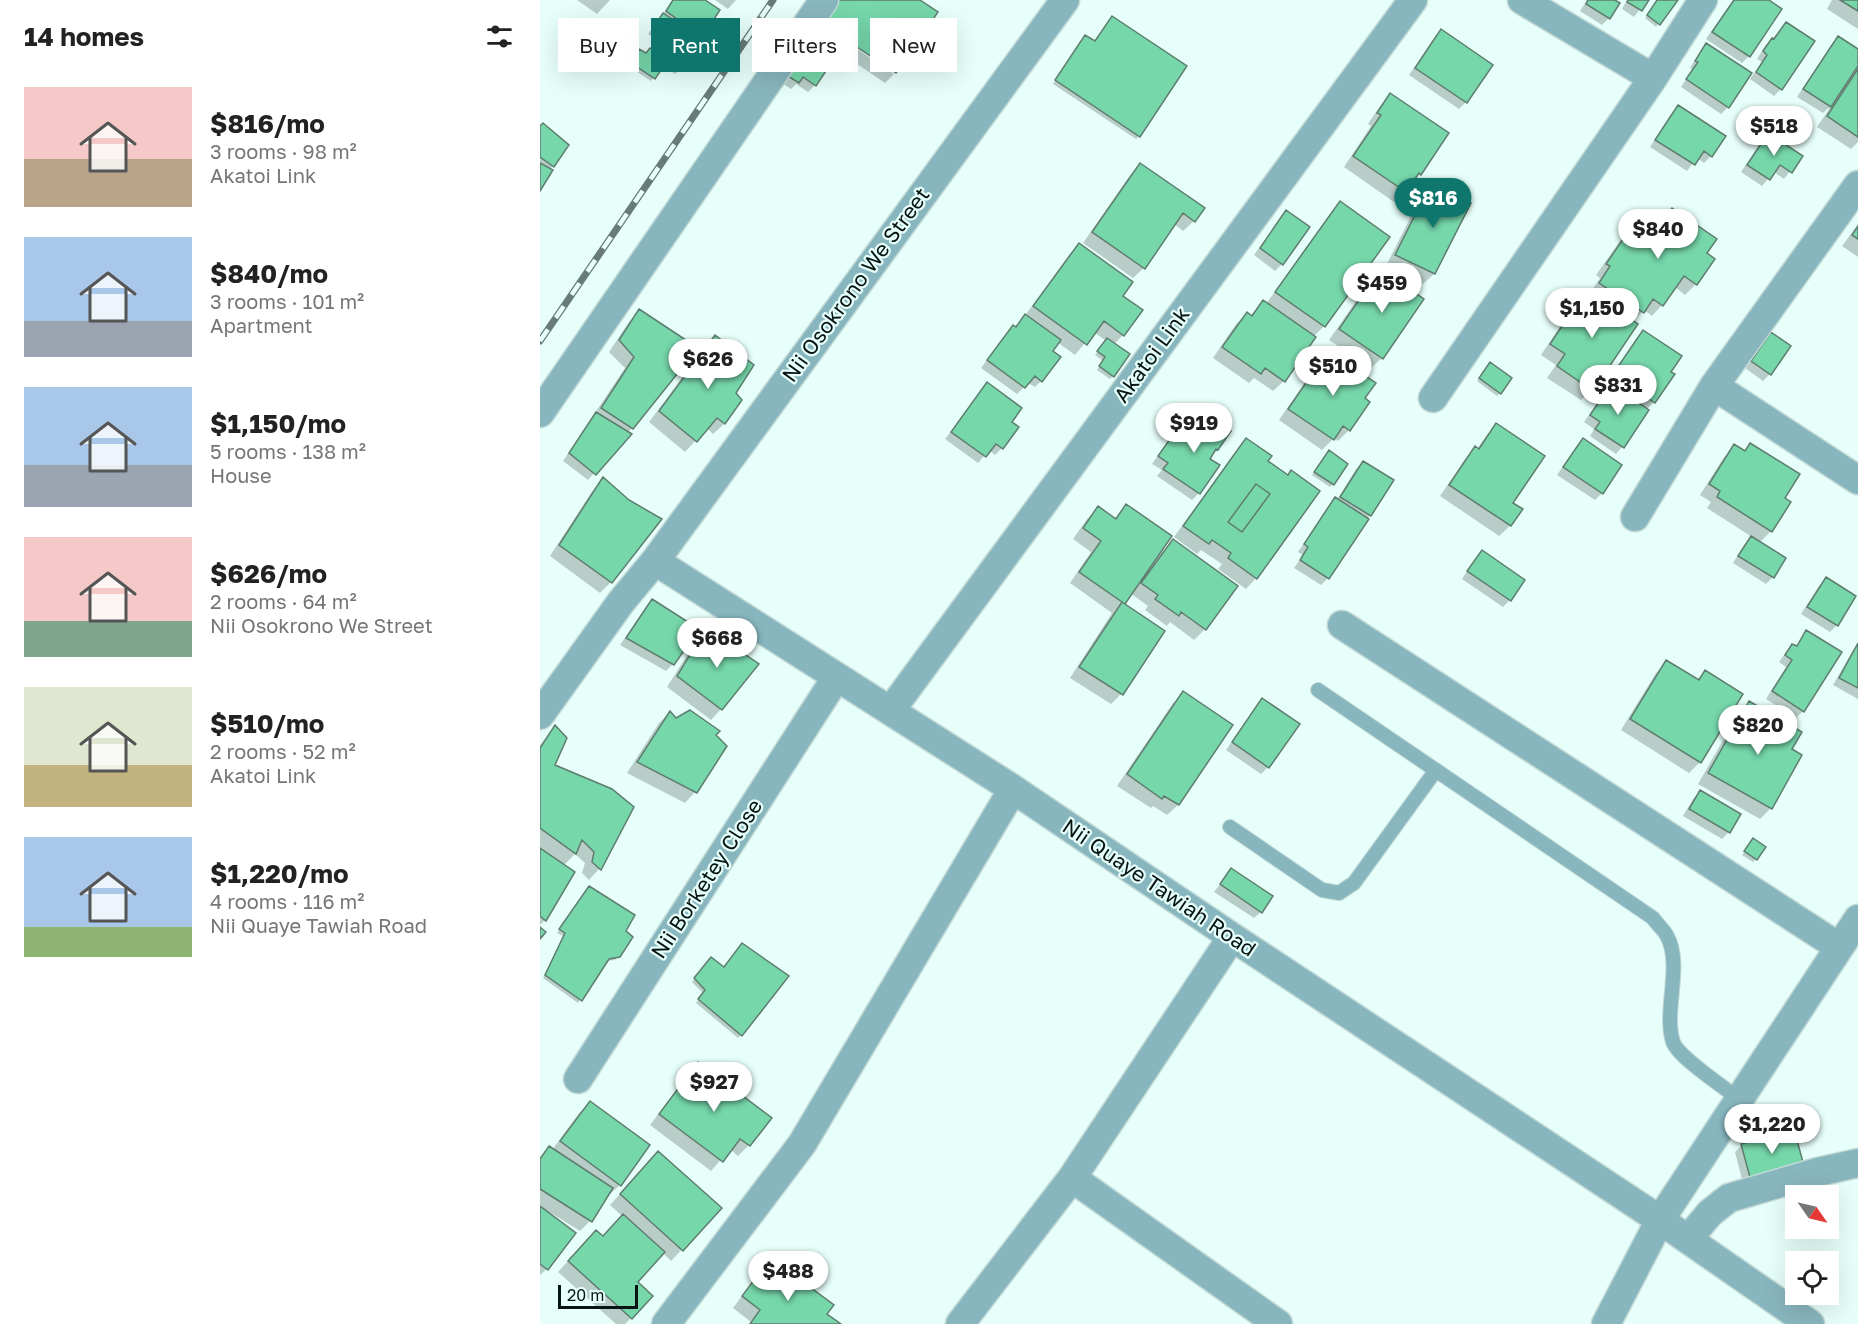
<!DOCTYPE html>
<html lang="en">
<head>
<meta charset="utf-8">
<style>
  :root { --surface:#fff; --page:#f6f6f6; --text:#222; --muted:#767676; --accent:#0f766e }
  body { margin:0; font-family:"Golos Text",sans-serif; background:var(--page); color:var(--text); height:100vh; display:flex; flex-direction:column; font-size:22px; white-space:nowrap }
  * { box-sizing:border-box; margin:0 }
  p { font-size:20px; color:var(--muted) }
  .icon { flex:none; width:33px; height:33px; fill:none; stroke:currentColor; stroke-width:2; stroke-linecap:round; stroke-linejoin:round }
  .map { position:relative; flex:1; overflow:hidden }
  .drawer { display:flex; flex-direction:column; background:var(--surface); width:540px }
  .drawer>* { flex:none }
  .guide { position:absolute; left:18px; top:18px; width:570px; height:54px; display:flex; gap:12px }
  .needle { width:39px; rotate:124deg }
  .buttons { position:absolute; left:1245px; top:1185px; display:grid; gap:12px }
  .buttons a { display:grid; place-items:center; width:54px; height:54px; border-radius:0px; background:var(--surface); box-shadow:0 6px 24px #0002; font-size:30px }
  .scale { position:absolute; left:18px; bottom:15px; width:80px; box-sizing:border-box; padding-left:6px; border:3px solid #061413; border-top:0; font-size:16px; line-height:21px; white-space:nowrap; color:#061413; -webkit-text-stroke:4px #e7fffb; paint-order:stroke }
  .price { position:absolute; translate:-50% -51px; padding:0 14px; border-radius:21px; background:#fff; color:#222; font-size:20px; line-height:39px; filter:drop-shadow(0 2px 3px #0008) }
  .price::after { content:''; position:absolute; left:50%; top:36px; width:18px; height:14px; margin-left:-9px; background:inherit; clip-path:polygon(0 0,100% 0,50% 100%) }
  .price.selected { background:var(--accent); color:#fff }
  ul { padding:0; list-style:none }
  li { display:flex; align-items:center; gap:18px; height:150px; padding:0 24px }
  li span { display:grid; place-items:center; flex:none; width:168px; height:120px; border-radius:0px; color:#555 }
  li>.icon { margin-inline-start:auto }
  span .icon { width:72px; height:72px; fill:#fffc; stroke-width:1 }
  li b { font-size:26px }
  h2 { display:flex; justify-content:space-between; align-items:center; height:72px; padding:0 24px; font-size:26px }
  .chip { padding:0 21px; border-radius:0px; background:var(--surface); box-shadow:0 6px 24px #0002; font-size:21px; line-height:54px }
  .chip.selected { background:var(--accent); color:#fff }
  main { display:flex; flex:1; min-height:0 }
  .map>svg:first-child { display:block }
  .shadow { fill:#0003 }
  .building { fill:#76d7ab; stroke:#5f7d6e; stroke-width:1.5; fill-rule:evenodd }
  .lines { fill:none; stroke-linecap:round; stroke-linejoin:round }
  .lane-casing { stroke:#c3d9d6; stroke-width:16 }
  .street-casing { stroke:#c3d9d6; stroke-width:31 }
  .lane { stroke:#88b6bf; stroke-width:14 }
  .street { stroke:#88b6bf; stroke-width:28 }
  .rail-casing { stroke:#687b79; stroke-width:7 }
  .rail { stroke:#e7fffb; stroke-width:4.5; stroke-dasharray:14; stroke-linecap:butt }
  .labels { text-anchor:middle; stroke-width:4.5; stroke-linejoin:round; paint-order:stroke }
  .street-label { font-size:21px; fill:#061413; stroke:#e7fffb }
</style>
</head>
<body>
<main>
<section class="drawer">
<h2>14 homes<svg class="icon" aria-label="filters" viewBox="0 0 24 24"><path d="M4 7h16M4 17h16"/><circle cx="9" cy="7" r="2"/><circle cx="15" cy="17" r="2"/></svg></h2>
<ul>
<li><span style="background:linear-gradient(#f6c9c9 60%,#b9a48a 0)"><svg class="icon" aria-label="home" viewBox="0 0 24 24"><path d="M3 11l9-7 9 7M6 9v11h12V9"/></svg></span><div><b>$816/mo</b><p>3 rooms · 98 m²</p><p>Akatoi Link</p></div></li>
<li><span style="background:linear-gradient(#a9c7e8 70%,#9aa5b1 0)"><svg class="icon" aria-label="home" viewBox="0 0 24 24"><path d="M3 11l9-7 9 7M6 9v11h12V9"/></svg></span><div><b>$840/mo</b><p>3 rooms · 101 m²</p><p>Apartment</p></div></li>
<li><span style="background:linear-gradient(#a9c7e8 65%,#9aa5b1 0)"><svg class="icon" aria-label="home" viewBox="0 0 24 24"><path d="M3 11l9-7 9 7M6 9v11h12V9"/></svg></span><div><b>$1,150/mo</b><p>5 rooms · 138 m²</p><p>House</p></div></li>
<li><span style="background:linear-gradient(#f6c9c9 70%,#7fa58c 0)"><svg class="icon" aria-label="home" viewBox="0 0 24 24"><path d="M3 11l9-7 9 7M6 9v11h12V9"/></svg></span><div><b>$626/mo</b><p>2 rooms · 64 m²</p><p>Nii Osokrono We Street</p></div></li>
<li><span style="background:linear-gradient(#dfe7d0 65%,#c2b280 0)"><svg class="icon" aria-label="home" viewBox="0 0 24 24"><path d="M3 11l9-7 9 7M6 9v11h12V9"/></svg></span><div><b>$510/mo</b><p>2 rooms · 52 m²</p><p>Akatoi Link</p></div></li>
<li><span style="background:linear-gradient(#a9c7e8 75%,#8fb573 0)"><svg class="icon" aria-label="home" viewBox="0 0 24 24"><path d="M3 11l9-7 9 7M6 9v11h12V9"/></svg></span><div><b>$1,220/mo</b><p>4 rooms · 116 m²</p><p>Nii Quaye Tawiah Road</p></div></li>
</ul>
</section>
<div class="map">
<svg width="1318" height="1324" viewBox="0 0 1318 1324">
  <rect width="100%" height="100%" fill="#e7fffb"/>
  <path class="shadow" d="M37 0H70L57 14Z
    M133 0H162L161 36 142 68 135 74 122 65 111 81 88 66 96 54 106 55 113 51 119 42 108 34Z
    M175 0H196L188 9Z
    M1047 0H1072L1069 18 1062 25 1040 11Z
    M1087 0H1107L1094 17 1082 9Z
    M1118 0H1135L1116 27 1105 18Z
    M1193 0H1226L1240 10 1209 56 1202 63 1166 39Z
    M1292 0H1318V29L1287 9Z
    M572 18 599 136 596 139 513 84 543 40 554 42Z
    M276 21 354 74 345 83 298 51 275 85 268 92 256 84 251 89 237 80Z
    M1246 24 1241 89 1234 96 1210 79 1222 62 1217 59 1225 46Z
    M901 31 951 65 926 102 919 109 869 75 894 38Z
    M1298 38 1318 51V142L1311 149 1277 127 1289 109 1288 108 1283 113 1257 97 1291 45Z
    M1167 45 1188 107 1181 114 1141 87 1152 70 1150 68 1160 52Z
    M850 95 907 134 880 174 854 202 804 167 831 126 828 124 840 106Z
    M1138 107 1171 156 1164 163 1157 158 1147 171 1110 147 1131 114Z
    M0 128 13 166 9 170 0 188Z
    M1228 135 1261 157 1244 179 1234 172 1222 186 1201 172 1221 142Z
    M600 165 654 221 643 231 634 224 604 268 593 278 543 243 590 175Z
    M891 185 929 203 894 274 883 284 846 266 881 196Z
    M801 203 848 237 784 326 774 336 744 381 733 391 714 378 709 383 673 358 696 324 707 314 710 316 723 302 726 304 790 214Z
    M1132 210 1165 254 1156 284 1145 295 1135 287 1122 305 1112 316 1104 310 1092 322 1051 390 1041 400 1007 378 1016 365 1001 355 1036 302 1047 291 1050 293 1060 278 1056 275 1082 238 1105 217 1118 226Z
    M747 212 742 264 735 271 714 255 740 219Z
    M1318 224V257L1302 246Z
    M540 245 581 296 583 335 574 344 573 376 570 379 557 370 563 361 555 355 566 341 554 332 535 355 517 342 511 351 501 381 495 387 488 383 477 394 441 368 466 334 473 327 475 328 484 317 529 255Z
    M840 270 842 358 831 368 789 340 830 281Z
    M99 311 92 428 48 480 23 461 85 368 69 352 89 322Z
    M1103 332 1129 372 1114 402 1106 410 1082 447 1076 454 1050 436 1054 429 1044 422 1064 393 1072 385 1067 382 1096 339Z
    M1231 334 1230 374 1223 381 1205 368 1224 341Z
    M175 337 195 393 200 400 184 424 173 434 167 428 145 452 109 422 164 348Z
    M789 353 823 399 809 430 798 441 794 438 782 450 739 420 778 363Z
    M947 367 960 393 957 396 937 381Z
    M447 384 470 422 462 448 455 455 449 450 438 463 405 439Z
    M669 418 677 449 670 456 659 493 652 500 617 476 622 470 612 464 633 434 640 427 654 436Z
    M956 425 971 504 981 510 970 526 959 536 900 496 925 459 935 448 937 449 946 436Z
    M707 440 725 462 716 578 706 589 678 569 682 564 661 550 657 554 634 537 696 451Z
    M1043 440 1062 493 1055 500 1017 475 1036 447Z
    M1210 445 1243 499 1231 531 1219 543 1233 577 1226 584 1193 563 1204 545 1212 537 1167 508 1171 502 1160 495 1184 457 1195 446 1203 452Z
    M786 455 793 484 790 487 772 475Z
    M823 462 830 515 788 578 781 585 754 568 763 555 758 552 789 506 796 499 797 500 816 469Z
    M64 479 89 501 119 520 71 582 60 593 10 556 53 490Z
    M586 506 618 556 633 541 665 629 654 640 630 622 627 626 605 610 608 606 590 593 582 604 581 694 571 704 530 678 572 613 530 583 551 552 533 539 547 519 558 508 574 519Z
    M942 552 983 580 970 600 963 607 922 579 935 559Z
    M1286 579 1314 597 1297 625 1290 632 1261 614 1279 586Z
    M112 601 133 664 126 671 80 645 105 608Z
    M166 630 181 709 171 720 127 687 156 641Z
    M1267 632 1263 711 1256 718 1226 699 1246 667 1239 662 1246 652 1253 645 1255 647Z
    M1318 644V699L1293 685 1313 650Z
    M1127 662 1156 680 1165 672 1160 762 1149 773 1081 730 1116 673Z
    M643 693 691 725 638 805 627 815 613 806 611 808 577 786 633 703Z
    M723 700 728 767 721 774 686 750 716 707Z
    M1209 703 1250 750 1231 808 1220 819 1158 784 1198 714Z
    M129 713 135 720 174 735 155 792 145 803 87 773 119 723Z
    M15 727 13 766 93 807 59 869 49 880 42 873 45 863 35 854 23 866 5 920 0 925V745Z
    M1160 792 1189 832 1182 839 1143 816 1153 799Z
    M1211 843 1216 859 1213 862 1202 855Z
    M691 870 721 912 714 918 674 892Z
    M46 891 84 931 78 956 75 960 66 961 38 1003 3 978 23 936 17 933Z
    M168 962 184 968 201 1035 198 1038 156 1003 163 993 152 982Z
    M158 1064 230 1118 209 1145 198 1156 190 1149 171 1171 110 1125 148 1074Z
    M50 1103 80 1185 69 1195 68 1194 50 1221 40 1231 11 1213 7 1269 0 1275V1157L9 1148 12 1150 39 1113Z
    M1253 1131 1204 1187 1195 1152 1202 1145Z
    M108 1163 180 1209 131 1261 123 1253 96 1282 91 1318 85 1324H76L18 1272 45 1242 63 1238 83 1217 70 1205Z
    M247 1272 285 1314 299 1324H209L211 1322 193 1308 210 1285 221 1274 235 1285Z"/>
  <path class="building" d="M133 0H165L180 10 162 37 126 11Z
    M292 0H380L398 12 356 73 278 21Z
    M1048 0H1075L1080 3 1070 19 1046 4Z
    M1088 0H1109L1102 11 1087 2Z
    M1117 0H1138L1120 25 1107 15Z
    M1194 0H1229L1242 9 1210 57 1172 32Z
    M1300 0H1318V11Z
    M123 13 163 40 143 69 115 49 125 34 114 26Z
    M572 16 647 66 600 137 515 80 545 35 555 41Z
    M1246 22 1275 41 1242 90 1216 72 1227 55 1223 51 1232 38 1234 39Z
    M274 28 302 47 276 86 263 77 259 83 243 73Z
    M901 29 953 65 927 103 875 68Z
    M1298 36 1318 49V66L1291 107 1263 89Z
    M1166 43 1212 73 1189 108 1146 79 1158 62 1155 61Z
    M110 48 128 60 115 79 90 62 99 49 106 53Z
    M1318 69V137L1287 116Z
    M850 93 909 133 881 175 879 173 866 192 813 156 841 115 837 113Z
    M1138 105 1186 136 1172 157 1164 151 1155 165 1115 140Z
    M3 123 29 145 14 167 0 157V126Z
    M1228 133 1263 156 1252 173 1240 165 1230 180 1207 165Z
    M0 163 13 170 0 191Z
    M600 163 665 208 655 222 643 213 605 269 552 232Z
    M891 183 931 203 895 274 855 255Z
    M800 201 850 237 785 327 735 292Z
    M1132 208 1177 239 1167 253 1175 259 1157 285 1144 276 1123 306 1113 299 1104 313 1059 283 1070 266 1066 264 1092 226 1096 228 1105 215 1120 226Z
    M746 210 770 227 743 265 720 248Z
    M1318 226V239L1312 235Z
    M539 243 593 282 583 296 603 310 584 336 564 321 547 345 493 306Z
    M840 269 884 299 843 359 799 329Z
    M1047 289 1098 324 1053 391 1017 366 1025 354 1010 344Z
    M723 300 776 337 745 382 725 368 721 374 682 347 707 312 712 316Z
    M99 309 158 348 93 429 61 408 94 357 79 340Z
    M485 314 521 340 513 351 521 357 502 382 495 376 485 388 447 360 473 325 476 327Z
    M1103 330 1142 356 1131 372 1135 374 1115 403 1073 374Z
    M1231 332 1251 346 1231 375 1211 361Z
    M175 335 214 365 196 393 202 400 185 424 177 418 157 442 119 411Z
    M567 338 590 354 574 377 559 366 565 357 557 351Z
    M788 351 836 383 825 398 830 402 810 431 803 426 794 440 748 409Z
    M950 362 972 378 961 394 939 378Z
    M447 382 482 408 472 422 479 427 463 449 456 444 446 457 411 432Z
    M1071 384 1109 410 1084 448 1055 429 1060 422 1050 415Z
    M56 412 92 434 56 475 29 453Z
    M669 416 691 431 678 450 676 449 670 459 680 465 660 494 623 469 628 463 618 456 640 425 656 435Z
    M956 423 1005 456 973 503 983 509 971 526 909 485 935 446 939 449Z
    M706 438 732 456 728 461 748 475 751 470 780 491 717 579 688 558 691 553 672 540 669 544 643 526ZM716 484 730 494 702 532 688 522Z
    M1043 438 1082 465 1063 494 1023 467Z
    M1210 443 1260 474 1245 498 1251 502 1232 532 1177 497 1180 491 1169 484 1194 444 1205 451Z
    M789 450 808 464 794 485 774 472Z
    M823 461 854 480 831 516 800 497Z
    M63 477 89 500 122 519 72 583 19 545Z
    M716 484 730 494 702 532 688 522Z
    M795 497 829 519 789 579 760 560 768 547 764 544Z
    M586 504 632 536 585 604 539 572 561 541 543 528 558 506 576 519Z
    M1211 536 1246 558 1234 578 1198 556Z
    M633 539 698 586 666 630 641 612 639 616 615 599 618 595 601 583Z
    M942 550 985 580 971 601 927 571Z
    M1286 577 1316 596 1298 626 1267 607Z
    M112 599 159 629 134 665 86 638Z
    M582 602 625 631 583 695 539 667Z
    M166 628 219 664 182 710 137 676Z
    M1266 630 1302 652 1264 712 1232 691 1252 660 1245 655 1252 644 1257 646Z
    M1318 643V688L1299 678Z
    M1126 660 1159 680 1165 670 1203 694 1161 763 1090 719Z
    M643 691 693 725 639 805 624 796 622 799 587 774Z
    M722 698 760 724 729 768 692 742Z
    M1209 701 1262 732 1252 749 1262 755 1232 809 1168 773Z
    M150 710 180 731 176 735 187 746 157 793 97 762 130 711 136 718Z
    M15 725 27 738 15 765 72 789 94 807 61 870 52 862 54 852 42 840 36 854 0 828V748Z
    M1160 790 1201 814 1190 833 1149 809Z
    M1213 838 1226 847 1217 860 1204 851Z
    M0 848 35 872 6 921 0 916Z
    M691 868 733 896 722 913 680 884Z
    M49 886 95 915 86 931 93 937 80 957 69 959 42 1001 5 975 25 933 19 929Z
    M0 927 6 932 0 939Z
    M202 943 249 976 202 1036 158 999 165 990 154 978 171 957 184 967Z
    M158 1062 232 1118 210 1146 200 1139 183 1162 119 1114Z
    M50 1101 110 1145 81 1186 20 1141Z
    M1254 1129 1264 1166 1211 1181 1201 1144Z
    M9 1146 73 1188 52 1222 0 1189V1159Z
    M118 1151 182 1208 143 1251 80 1194Z
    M0 1206 36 1233 8 1270 0 1264Z
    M83 1214 125 1252 98 1282 113 1296 92 1319 28 1261 56 1230 63 1236Z
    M247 1270 294 1305 287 1314 301 1324H210L220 1310 202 1296 220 1272 236 1284Z"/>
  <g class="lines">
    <defs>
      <path id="lane" d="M778 690 1113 918C1117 924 1124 930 1127 936 1143 965 1123 1011 1133 1042 1138 1057 1185 1088 1199 1099
        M690 827 782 890 799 893 814 883 896 770"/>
      <path id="street" d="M982 0 1113 78
        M1174 386 1318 480
        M893 398 1113 78 1163 0
        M0 413 284 0
        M1095 517 1174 386 1318 185
        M115 561 473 789 692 937 1120 1220 1270 1324
        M802 625 1299 947
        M351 710 873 0
        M0 715 81 602 115 561 525 0
        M38 1079 296 678
        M532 1178 738 1324
        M1148 1239 1170 1213 1189 1198 1278 1172 1318 1163
        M126 1324 262 1144 473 789
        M420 1324 532 1178 692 937
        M1066 1324 1120 1220 1318 919"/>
    </defs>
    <use href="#lane" class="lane-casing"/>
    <use href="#street" class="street-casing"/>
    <use href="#lane" class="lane"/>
    <use href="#street" class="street"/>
    <defs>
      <path id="rail" d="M0 341 233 0"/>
    </defs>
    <use href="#rail" class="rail-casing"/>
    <use href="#rail" class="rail"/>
  </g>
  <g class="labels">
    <g class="street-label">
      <text transform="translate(316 285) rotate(-54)" y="7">Nii Osokrono We Street</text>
      <text transform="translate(612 355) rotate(-54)" y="7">Akatoi Link</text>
      <text transform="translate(167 879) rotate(-57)" y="7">Nii Borketey Close</text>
      <text transform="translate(619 888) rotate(34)" y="7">Nii Quaye Tawiah Road</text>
    </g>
  </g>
</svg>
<div class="buttons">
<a><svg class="needle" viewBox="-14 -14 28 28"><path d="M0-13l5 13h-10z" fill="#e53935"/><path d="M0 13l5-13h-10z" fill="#767676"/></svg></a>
<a><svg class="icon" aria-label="locate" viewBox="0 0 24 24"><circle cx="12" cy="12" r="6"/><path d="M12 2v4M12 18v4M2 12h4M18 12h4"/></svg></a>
</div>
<div class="scale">20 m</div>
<b class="price" style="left:1234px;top:157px">$518</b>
<b class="price selected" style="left:893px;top:229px">$816</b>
<b class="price" style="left:1118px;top:260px">$840</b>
<b class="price" style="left:842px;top:314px">$459</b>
<b class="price" style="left:1052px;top:339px">$1,150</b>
<b class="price" style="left:168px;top:390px">$626</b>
<b class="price" style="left:793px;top:397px">$510</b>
<b class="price" style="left:1078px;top:416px">$831</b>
<b class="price" style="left:654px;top:454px">$919</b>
<b class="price" style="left:177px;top:669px">$668</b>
<b class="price" style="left:1218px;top:756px">$820</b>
<b class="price" style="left:174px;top:1113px">$927</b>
<b class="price" style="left:1232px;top:1155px">$1,220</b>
<b class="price" style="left:248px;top:1302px">$488</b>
<div class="guide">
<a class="chip">Buy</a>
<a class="chip selected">Rent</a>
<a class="chip">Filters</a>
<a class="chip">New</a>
</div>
</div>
</main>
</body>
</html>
